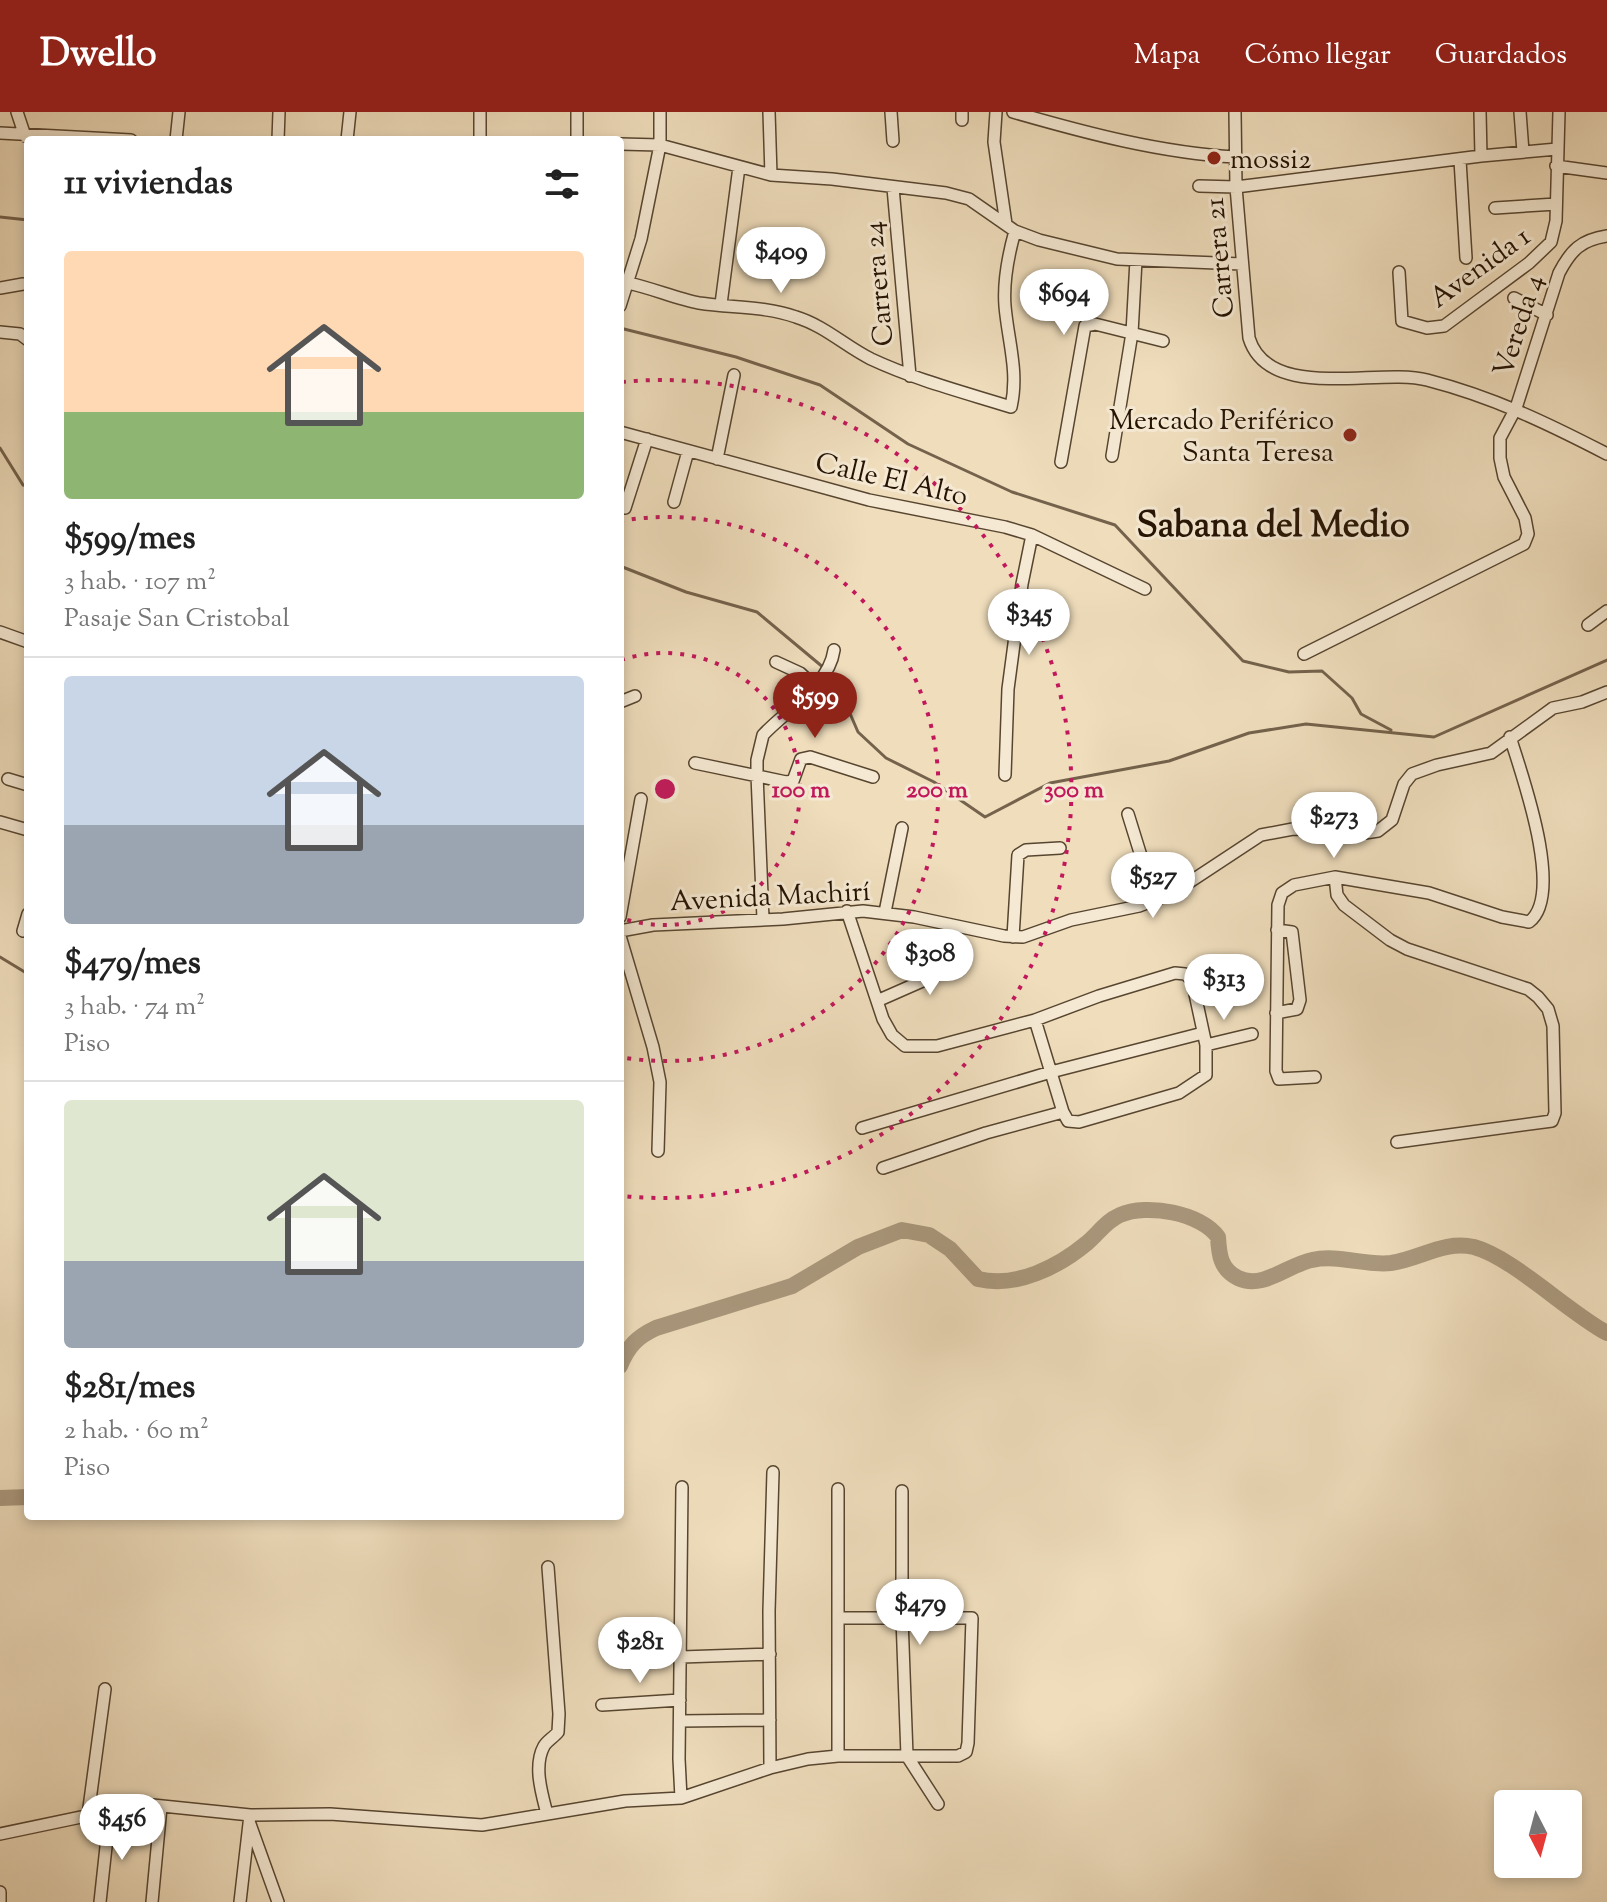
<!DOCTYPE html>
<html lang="es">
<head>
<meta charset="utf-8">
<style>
  :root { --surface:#fff; --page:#f2f2f2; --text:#222; --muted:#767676; --line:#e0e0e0; --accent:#8f2418 }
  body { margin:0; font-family:"Sorts Mill Goudy",serif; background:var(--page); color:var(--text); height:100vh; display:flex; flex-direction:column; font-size:30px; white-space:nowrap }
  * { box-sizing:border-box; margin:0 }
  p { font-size:26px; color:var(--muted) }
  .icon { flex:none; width:44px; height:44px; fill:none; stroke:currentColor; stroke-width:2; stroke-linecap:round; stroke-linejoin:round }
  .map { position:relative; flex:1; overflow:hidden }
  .panel { position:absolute; left:24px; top:24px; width:600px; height:1384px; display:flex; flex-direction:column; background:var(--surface); border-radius:8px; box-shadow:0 4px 12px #0003 }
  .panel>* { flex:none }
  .needle { width:52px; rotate:174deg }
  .controls { position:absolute; left:1494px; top:1678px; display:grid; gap:16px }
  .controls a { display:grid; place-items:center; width:88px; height:88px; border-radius:8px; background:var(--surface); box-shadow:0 4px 12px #0003; font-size:40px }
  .price { position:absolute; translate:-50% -68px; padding:0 18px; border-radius:28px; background:#fff; color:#222; font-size:26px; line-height:52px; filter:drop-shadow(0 2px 4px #0008) }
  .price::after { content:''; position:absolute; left:50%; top:48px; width:24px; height:18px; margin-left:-12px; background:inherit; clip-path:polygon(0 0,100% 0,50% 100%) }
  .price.selected { background:var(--accent); color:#fff }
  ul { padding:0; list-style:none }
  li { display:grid; align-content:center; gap:16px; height:424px; padding:0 40px }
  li+li { border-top:2px solid var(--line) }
  li span { display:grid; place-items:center; height:248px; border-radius:8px; color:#555 }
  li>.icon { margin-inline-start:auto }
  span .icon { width:144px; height:144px; fill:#fffc; stroke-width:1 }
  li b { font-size:34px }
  h2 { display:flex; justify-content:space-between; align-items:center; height:96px; padding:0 40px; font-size:34px }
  header { display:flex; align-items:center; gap:48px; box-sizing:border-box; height:112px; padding:0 40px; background:var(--accent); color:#fff }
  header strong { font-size:38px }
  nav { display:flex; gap:44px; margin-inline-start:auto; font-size:28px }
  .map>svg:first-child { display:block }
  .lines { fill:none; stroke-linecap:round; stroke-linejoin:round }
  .stream { stroke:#74624c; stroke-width:3 }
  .river { stroke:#aa987d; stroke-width:16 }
  .minor-casing { stroke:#574530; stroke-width:14 }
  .minor { stroke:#f5e9d3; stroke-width:11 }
  .ring { fill:none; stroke:#c2185b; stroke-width:4; stroke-dasharray:4 8 }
  .poi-dot { fill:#8f2418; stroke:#f5e9d3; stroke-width:3 }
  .labels { text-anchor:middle; stroke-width:6; stroke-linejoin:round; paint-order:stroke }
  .poi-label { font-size:28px; fill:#241202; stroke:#f5e9d3; text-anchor:start }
  .street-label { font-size:28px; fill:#241202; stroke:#f5e9d3 }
  .district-label { font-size:36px; font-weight:bold; fill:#241202; stroke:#f5e9d3 }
  .centre { fill:#c2185b; stroke:#f5e9d3; stroke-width:4 }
  .ring-label { font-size:24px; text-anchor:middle; font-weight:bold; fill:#c2185b; stroke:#f5e9d3; stroke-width:6; stroke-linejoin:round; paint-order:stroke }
</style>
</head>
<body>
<header>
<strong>Dwello</strong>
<nav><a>Mapa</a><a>Cómo llegar</a><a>Guardados</a></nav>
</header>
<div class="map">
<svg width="1607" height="1790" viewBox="0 0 1607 1790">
  <rect width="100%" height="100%" fill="#efddbc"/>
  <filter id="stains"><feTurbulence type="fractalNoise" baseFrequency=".0025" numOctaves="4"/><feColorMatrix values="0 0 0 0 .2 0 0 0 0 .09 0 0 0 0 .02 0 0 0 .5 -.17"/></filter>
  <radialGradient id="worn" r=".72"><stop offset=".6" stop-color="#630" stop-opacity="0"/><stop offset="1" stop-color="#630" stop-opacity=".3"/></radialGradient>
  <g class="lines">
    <path class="stream" d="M0 105 28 108
      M620 216 736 245 820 273 908 332 1012 380 1115 413 1243 549 1289 560 1322 559 1352 586 1361 602 1391 618
      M0 336 23 373 28 374
      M620 454 686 480 757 500 824 556
      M829 561 842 583 858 620 886 646 934 670 985 705 1050 671 1169 649 1249 621 1306 612 1434 625 1607 548
      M0 845 28 862"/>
    <path class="river" d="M620 1254C628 1234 637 1225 656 1216L792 1174 858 1135 902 1118 929 1123 950 1137 978 1167C1017 1176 1058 1155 1087 1131 1098 1122 1106 1109 1120 1103 1147 1091 1201 1101 1218 1125 1219 1142 1220 1157 1238 1166 1263 1178 1287 1153 1312 1148 1338 1142 1365 1154 1391 1151 1420 1147 1444 1128 1474 1135 1512 1145 1568 1200 1607 1221
      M0 1386 28 1385"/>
    <defs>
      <path id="minor" d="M17 0 25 24
        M480 0V28
        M577 0V28
        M769 0 771 63
        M891 0 893 29
        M962 0V8
        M996 0 994 30 1006 112
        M1013 0C1086 21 1161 41 1236 45
        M1235 0 1236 75 1249 226C1269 291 1379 255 1427 268 1493 285 1547 311 1607 342
        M1480 0 1481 44
        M1520 0 1523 40
        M0 21 131 28
        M176 28 179 0
        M278 28 279 0
        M347 28 350 0
        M620 32 660 33 771 63 832 67 946 81 969 87 1015 119 1039 128 1117 147 1242 152
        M1460 48 1466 146
        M1556 54 1607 61
        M1199 74 1236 75 1481 44 1557 37
        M893 76 910 264
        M1495 96 1556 92
        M1399 160 1402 209 1427 216 1444 214 1529 151 1551 130 1556 109 1559 0
        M628 171C652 176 677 187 699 191 732 196 765 194 796 205 825 214 845 234 871 247 916 268 963 280 1011 295 1019 260 1008 229 1005 194 1003 168 1008 144 1015 119
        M0 176 23 172
        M1514 186 1547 203
        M721 192 739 55
        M620 194 641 127 660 33V0
        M0 220 20 222 28 228
        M620 320 869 388 1005 415 1032 423 1145 477
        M1112 344 1132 221 1136 148
        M717 347 734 263
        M1061 350 1085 214 1095 212 1163 229
        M674 390 688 339
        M625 396 647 327
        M1588 513 1607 499
        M0 520 28 530
        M1304 542 1524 432 1528 422 1525 406 1504 365 1500 346V326L1516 296 1559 161C1571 138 1581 128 1607 124
        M776 550 800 561 814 574
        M620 590 635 584
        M695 651 786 670 793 669 801 647 810 645 873 665
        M1005 663 1008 577 1022 472 1032 423
        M8 667 28 673
        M1128 702 1155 789
        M0 710 28 718
        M1335 765 1337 783 1344 793 1390 828 1407 837 1528 877 1538 885 1548 897 1553 914 1555 1001 1552 1009 1397 1030
        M847 799 883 907 892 923 905 934H937L1035 908 1099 884 1175 861 1185 862 1192 868 1206 933V963L1179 981 1079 1010 1068 1009 1063 1000 1035 908
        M885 800 902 716
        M620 805 641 687
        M763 807 757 663V648L763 623C786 598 829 574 834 538
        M23 819 28 802
        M620 819 653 813 783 807 863 799 914 805 1004 824 1023 825 1071 808 1139 794 1173 781 1261 723 1293 717 1365 721 1378 719 1392 708 1404 672 1412 662 1437 653 1491 641 1553 596 1582 590 1607 580
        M620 824 653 935 660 970 658 1039
        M1013 825 1018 743 1026 738 1060 736
        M1192 868 1243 854
        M877 889 952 856
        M1276 901 1297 897 1300 888 1292 820 1277 818
        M1206 933 1252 922
        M1315 965 1279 967 1276 959 1278 793 1282 781 1294 773 1335 765 1429 781 1502 805 1529 810C1565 783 1522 663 1510 625
        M862 1016 1051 960 1203 921
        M883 1056 986 1021 1063 1000
        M902 1379V1506L907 1644 938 1692
        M681 1545 770 1542
        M602 1593 680 1588
        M680 1609 770 1608
        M838 1644V1377
        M770 1656 769 1499 773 1360
        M681 1686 679 1647 682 1375
        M547 1702C542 1682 533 1654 544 1634 547 1629 554 1625 558 1620L559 1602 548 1455
        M88 1703 105 1577
        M250 1712 278 1790
        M0 1722 143 1692 250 1703 330 1702 482 1713 625 1689 681 1686 770 1656 808 1647 838 1644H958L966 1640 968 1631 972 1506H838
        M0 1780V1790
        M100 1790 110 1698
        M152 1790 161 1695
        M240 1790 250 1703"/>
    </defs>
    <use href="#minor" class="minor-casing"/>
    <use href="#minor" class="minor"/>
  </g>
  <g class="ring">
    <path d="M621 548A136 136 0 1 1 621 806"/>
    <path d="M620 409A272 272 0 1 1 620 945"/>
    <path d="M622 270A409 409 0 1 1 622 1084"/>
  </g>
  <g class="poi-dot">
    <circle cx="1214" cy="46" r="8"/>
    <circle cx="1350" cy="323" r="8"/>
  </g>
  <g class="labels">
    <g class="poi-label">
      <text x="1230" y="56">mossi2</text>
      <text x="1334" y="317" text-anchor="end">Mercado Periférico<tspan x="1334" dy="32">Santa Teresa</tspan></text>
    </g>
    <g class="street-label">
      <text transform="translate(1218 146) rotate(-95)" y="10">Carrera 21</text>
      <text transform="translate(1479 154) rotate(-36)" y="10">Avenida 1</text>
      <text transform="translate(877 172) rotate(-95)" y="10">Carrera 24</text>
      <text transform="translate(1517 213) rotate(-72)" y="10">Vereda 4</text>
      <text transform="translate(892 366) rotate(13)" y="10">Calle El Alto</text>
      <text transform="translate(770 783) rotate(-3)" y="10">Avenida Machirí</text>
    </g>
    <g class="district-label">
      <text x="1273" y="424">Sabana del Medio</text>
    </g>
  </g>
  <circle cx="665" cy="677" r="12" class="centre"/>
  <g class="ring-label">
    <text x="801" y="685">100 m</text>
    <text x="937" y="685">200 m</text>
    <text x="1074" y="685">300 m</text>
  </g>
  <rect width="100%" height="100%" filter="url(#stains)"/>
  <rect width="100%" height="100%" fill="url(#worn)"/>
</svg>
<div class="controls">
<a><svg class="needle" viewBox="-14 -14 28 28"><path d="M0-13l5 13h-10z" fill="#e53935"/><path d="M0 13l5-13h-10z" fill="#767676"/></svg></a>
</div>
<b class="price" style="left:781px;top:183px">$409</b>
<b class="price" style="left:1064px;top:225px">$694</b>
<b class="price" style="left:1029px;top:545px">$345</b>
<b class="price selected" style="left:815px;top:628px">$599</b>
<b class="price" style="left:1334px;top:748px">$273</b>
<b class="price" style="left:1153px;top:808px">$527</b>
<b class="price" style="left:930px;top:885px">$308</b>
<b class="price" style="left:1224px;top:910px">$313</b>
<b class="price" style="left:920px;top:1535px">$479</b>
<b class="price" style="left:640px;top:1573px">$281</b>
<b class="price" style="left:122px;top:1750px">$456</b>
<section class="panel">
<h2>11 viviendas<svg class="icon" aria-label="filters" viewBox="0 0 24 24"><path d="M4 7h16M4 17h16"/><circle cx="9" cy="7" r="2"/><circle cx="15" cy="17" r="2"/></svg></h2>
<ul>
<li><span style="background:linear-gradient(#ffd9b3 65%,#8fb573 0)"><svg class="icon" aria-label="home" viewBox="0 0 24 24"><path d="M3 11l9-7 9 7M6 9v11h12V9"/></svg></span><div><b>$599/mes</b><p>3 hab. · 107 m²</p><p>Pasaje San Cristobal</p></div></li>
<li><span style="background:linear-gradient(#c9d6e8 60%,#9aa5b1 0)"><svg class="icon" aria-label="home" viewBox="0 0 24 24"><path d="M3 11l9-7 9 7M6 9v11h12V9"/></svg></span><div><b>$479/mes</b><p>3 hab. · 74 m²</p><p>Piso</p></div></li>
<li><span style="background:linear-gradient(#dfe7d0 65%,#9aa5b1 0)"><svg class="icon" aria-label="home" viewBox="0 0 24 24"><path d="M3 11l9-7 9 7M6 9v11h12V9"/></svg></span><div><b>$281/mes</b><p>2 hab. · 60 m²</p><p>Piso</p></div></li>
</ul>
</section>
</div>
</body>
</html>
